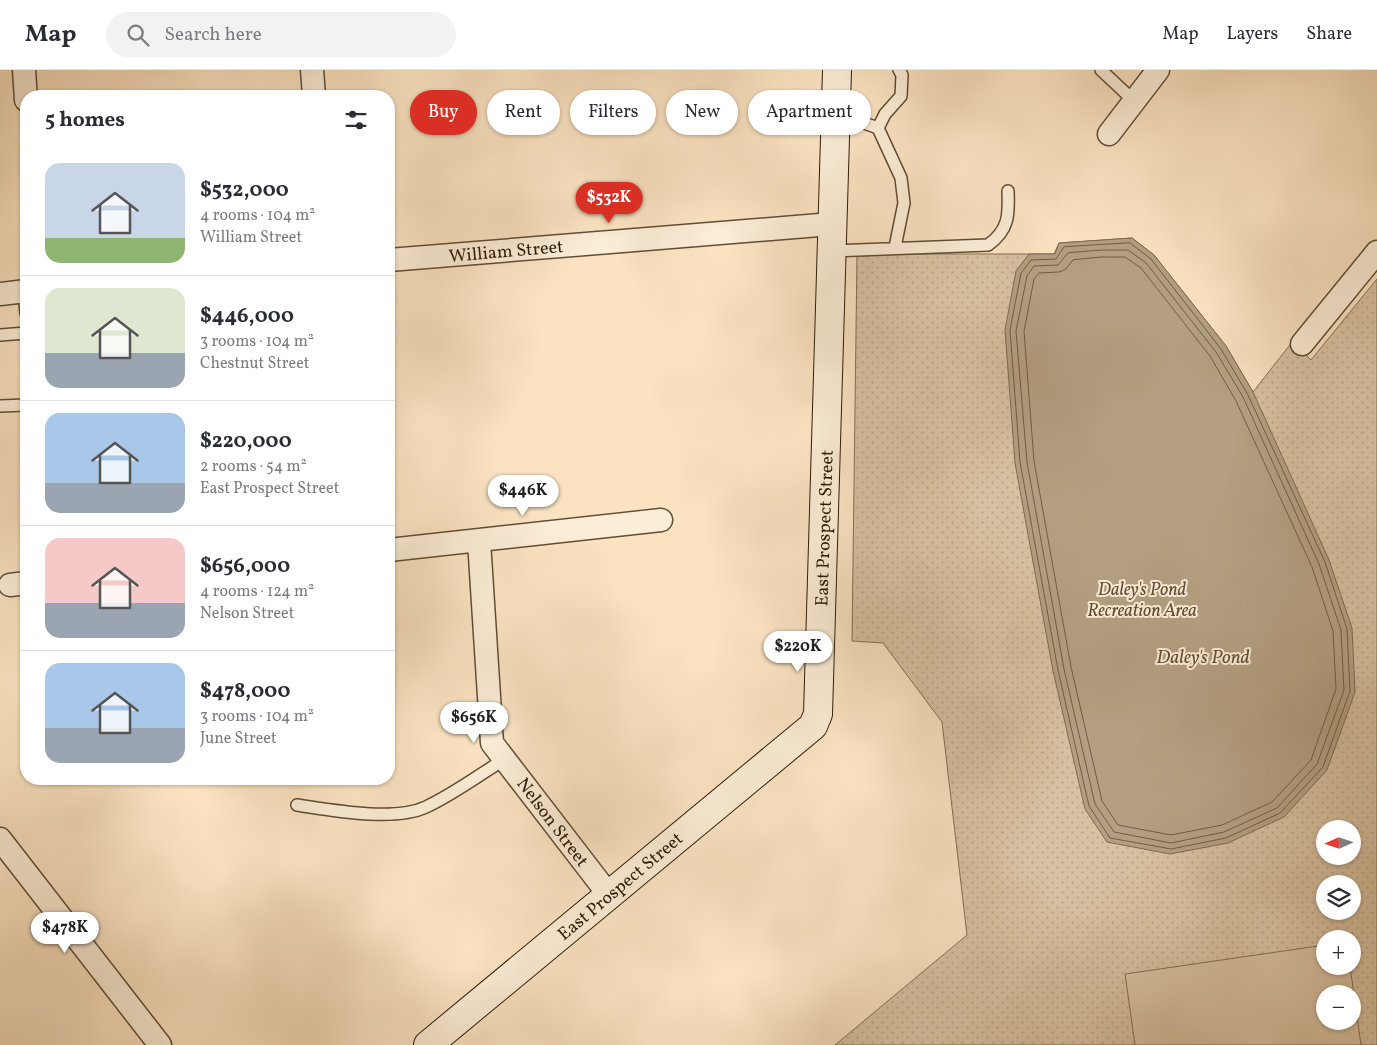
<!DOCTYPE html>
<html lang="en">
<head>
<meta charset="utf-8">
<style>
  :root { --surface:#fff; --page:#f2f2f3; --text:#2b2b33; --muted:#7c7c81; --line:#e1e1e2; --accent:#d93025 }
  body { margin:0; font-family:Vollkorn,serif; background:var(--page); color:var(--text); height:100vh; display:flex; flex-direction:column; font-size:19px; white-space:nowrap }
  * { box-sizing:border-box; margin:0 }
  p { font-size:16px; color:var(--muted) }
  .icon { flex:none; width:28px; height:28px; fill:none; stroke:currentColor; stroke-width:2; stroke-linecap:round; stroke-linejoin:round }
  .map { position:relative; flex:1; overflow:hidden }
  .panel { position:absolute; left:20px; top:20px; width:375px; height:695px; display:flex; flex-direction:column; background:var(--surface); border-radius:20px; box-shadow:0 1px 4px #0004 }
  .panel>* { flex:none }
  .hud { position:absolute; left:410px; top:20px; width:475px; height:45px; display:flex; gap:10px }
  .needle { width:32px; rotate:267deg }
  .tools { position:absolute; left:1316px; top:750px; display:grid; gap:10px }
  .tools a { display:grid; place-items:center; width:45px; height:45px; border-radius:50%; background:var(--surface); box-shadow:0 1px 4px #0004; font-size:25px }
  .price { position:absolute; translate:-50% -42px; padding:0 11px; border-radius:18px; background:#fff; color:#222; font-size:16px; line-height:32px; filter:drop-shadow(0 1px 2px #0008) }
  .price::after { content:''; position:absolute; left:50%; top:30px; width:15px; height:11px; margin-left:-8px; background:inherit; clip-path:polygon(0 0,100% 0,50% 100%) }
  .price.on { background:var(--accent); color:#fff }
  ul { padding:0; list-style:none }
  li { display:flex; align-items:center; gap:15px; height:125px; padding:0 25px }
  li+li { border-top:1px solid var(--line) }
  li span { display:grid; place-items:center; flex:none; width:140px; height:100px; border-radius:15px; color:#555 }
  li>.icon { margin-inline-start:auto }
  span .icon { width:60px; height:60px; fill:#fffc; stroke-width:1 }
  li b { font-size:21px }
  h2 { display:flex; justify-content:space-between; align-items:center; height:60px; padding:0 25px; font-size:21px }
  .chip { padding:0 18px; border-radius:22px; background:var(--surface); box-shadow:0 1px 4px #0004; font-size:18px; line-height:45px }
  .chip.on { background:var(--accent); color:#fff }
  header { display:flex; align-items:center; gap:30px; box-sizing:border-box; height:70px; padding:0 25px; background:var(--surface); border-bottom:1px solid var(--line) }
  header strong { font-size:24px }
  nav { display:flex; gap:28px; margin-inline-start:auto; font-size:18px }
  .search { width:350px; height:45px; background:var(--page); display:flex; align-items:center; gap:12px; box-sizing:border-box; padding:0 18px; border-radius:28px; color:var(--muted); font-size:19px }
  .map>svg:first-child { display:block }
  .park { fill:url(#park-dots); stroke:#826e54; fill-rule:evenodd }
  .pitch { fill:#d8c1a2; stroke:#826e54; fill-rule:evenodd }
  .water { fill:#b49f82; stroke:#7d6a50 }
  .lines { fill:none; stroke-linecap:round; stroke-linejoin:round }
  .shore { stroke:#705d44; stroke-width:1 }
  .lane-casing { stroke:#5f4d34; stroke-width:14 }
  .street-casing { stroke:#5f4d34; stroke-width:25 }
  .secondary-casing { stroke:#2b1b05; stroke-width:30 }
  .lane { stroke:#fcedd7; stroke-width:11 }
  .street { stroke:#fcedd7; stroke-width:22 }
  .secondary { stroke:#fcedd7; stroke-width:28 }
  .labels { text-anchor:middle; stroke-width:4; stroke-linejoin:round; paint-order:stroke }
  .street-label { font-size:18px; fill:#2b1b05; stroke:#fcedd7 }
  .park-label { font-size:18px; font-style:italic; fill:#5f4d34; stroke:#fcedd7 }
  .water-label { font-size:19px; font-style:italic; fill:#625037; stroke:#fcedd7 }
</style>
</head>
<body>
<header>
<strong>Map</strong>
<div class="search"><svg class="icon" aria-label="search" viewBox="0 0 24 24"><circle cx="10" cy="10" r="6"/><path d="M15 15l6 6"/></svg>Search here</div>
<nav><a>Map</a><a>Layers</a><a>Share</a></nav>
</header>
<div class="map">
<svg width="1377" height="975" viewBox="0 0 1377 975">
  <defs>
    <pattern id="park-dots" width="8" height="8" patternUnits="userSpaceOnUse" patternTransform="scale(1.25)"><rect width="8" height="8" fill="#d8c1a2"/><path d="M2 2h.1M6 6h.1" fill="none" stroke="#baa58a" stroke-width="1.8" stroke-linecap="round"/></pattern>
  </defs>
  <rect width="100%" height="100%" fill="#fbe3c2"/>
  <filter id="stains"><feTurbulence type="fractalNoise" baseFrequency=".004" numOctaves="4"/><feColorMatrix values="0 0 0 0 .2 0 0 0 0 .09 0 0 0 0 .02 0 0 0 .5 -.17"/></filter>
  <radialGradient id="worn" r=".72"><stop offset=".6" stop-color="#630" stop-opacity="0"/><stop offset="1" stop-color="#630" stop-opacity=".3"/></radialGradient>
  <path class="park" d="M1132 168 1154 185 1226 276 1253 322 1293 271 1311 290 1377 209V975H835L967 865 942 652 883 573 852 571 857 184H1054L1059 173ZM1325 759H1352V786H1325ZM1325 814H1352V841H1325ZM1325 869H1352V896H1325ZM1325 924H1352V951H1325Z"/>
  <path class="pitch" d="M1325 875V896H1350L1361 975H1135L1125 904ZM1325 924H1352V951H1325Z"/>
  <path class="water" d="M1132 168 1154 185 1226 276 1253 322 1329 490 1352 558 1355 622 1327 700 1284 747 1228 773 1170 784 1107 772 1085 739 1053 601 1015 393 1005 260 1016 201 1029 184H1055L1059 173Z"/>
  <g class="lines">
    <path class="shore" d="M1130 173 1151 189 1221 279 1248 325 1325 492 1347 559 1350 621 1323 697 1280 743 1226 768 1171 779 1110 768 1089 736 1058 600 1020 392 1010 260 1021 203 1031 190 1056 189 1064 177Z
      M1102 180H1128L1146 193 1216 282 1243 327 1319 494 1341 560 1344 620 1317 694 1277 738 1224 762 1171 773 1114 762 1095 734 1064 599 1027 392 1016 261 1027 206 1034 196 1058 195 1068 183Z
      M1102 187H1125L1141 198 1210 286 1236 331 1312 497 1333 561 1336 619 1311 690 1272 732 1222 755 1171 765 1118 755 1102 731 1071 597 1034 391 1024 261 1034 209 1039 203 1059 202 1066 199 1073 190Z"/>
    <defs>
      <path id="lane" d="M1101 0 1134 31
        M836 43 878 58
        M895 177 904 133 901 108 878 58 885 44 901 26 902 5 899 0
        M832 181 988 175C1009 160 1009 145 1008 121
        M24 222 26 243
        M0 265 26 263
        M0 336 26 335
        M297 735C331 740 394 752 426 737 454 724 479 705 505 689"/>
      <path id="street" d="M24 0 26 30
        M312 0 314 26
        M1109 64 1158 0
        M389 190 832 154
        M0 224 26 221
        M1302 274 1377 182
        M479 471 492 673 609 825
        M389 480 661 450
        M10 515 26 513
        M0 769 160 975"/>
      <path id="secondary" d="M428 975 813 656 818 644 837 0"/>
    </defs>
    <use href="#lane" class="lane-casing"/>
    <use href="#street" class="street-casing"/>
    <use href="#secondary" class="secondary-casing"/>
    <use href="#lane" class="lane"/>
    <use href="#street" class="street"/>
    <use href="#secondary" class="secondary"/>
  </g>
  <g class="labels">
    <g class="street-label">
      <text transform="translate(506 181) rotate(-5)" y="6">William Street</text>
      <text transform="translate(824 458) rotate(-88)" y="6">East Prospect Street</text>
      <text transform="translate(553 752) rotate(53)" y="6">Nelson Street</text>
      <text transform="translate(620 816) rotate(-40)" y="6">East Prospect Street</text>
    </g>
    <g class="park-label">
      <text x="1142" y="525">Daley's Pond<tspan x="1142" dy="21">Recreation Area</tspan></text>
    </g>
    <g class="water-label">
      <text x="1203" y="593">Daley's Pond</text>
    </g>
  </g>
  <rect width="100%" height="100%" filter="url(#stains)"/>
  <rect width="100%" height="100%" fill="url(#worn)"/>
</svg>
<div class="tools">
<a><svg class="needle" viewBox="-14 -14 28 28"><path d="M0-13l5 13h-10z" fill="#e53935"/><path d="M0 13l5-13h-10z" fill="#7c7c81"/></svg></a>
<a><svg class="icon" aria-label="layers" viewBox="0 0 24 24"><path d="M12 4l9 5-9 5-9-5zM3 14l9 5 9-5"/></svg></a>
<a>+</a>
<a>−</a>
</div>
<b class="price on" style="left:609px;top:154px">$532K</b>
<b class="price" style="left:523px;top:447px">$446K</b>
<b class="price" style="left:798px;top:603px">$220K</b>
<b class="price" style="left:474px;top:674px">$656K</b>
<b class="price" style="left:65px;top:884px">$478K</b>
<div class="hud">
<a class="chip on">Buy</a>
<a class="chip">Rent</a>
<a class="chip">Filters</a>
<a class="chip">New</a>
<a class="chip">Apartment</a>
</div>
<section class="panel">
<h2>5 homes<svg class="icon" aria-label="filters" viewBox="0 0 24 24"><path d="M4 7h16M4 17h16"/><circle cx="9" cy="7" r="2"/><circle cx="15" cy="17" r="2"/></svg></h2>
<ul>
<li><span style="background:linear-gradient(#c9d6e8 75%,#8fb573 0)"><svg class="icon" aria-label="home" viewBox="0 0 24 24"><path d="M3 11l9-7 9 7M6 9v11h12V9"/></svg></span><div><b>$532,000</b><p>4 rooms · 104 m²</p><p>William Street</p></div></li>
<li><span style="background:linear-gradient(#dfe7d0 65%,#9aa5b1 0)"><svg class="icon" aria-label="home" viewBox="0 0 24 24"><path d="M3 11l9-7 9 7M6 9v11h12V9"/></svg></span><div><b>$446,000</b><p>3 rooms · 104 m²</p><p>Chestnut Street</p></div></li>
<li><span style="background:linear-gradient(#a9c7e8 70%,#9aa5b1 0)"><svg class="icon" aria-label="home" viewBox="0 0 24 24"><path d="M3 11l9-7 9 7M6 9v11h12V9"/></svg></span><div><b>$220,000</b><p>2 rooms · 54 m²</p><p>East Prospect Street</p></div></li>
<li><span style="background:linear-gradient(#f6c9c9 65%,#9aa5b1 0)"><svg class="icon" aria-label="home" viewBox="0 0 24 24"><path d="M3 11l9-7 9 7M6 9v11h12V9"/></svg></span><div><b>$656,000</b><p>4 rooms · 124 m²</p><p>Nelson Street</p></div></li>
<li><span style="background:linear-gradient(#a9c7e8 65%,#9aa5b1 0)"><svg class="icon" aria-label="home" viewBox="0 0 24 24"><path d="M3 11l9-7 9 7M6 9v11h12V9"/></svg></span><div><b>$478,000</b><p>3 rooms · 104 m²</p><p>June Street</p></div></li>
</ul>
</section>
</div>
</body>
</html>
